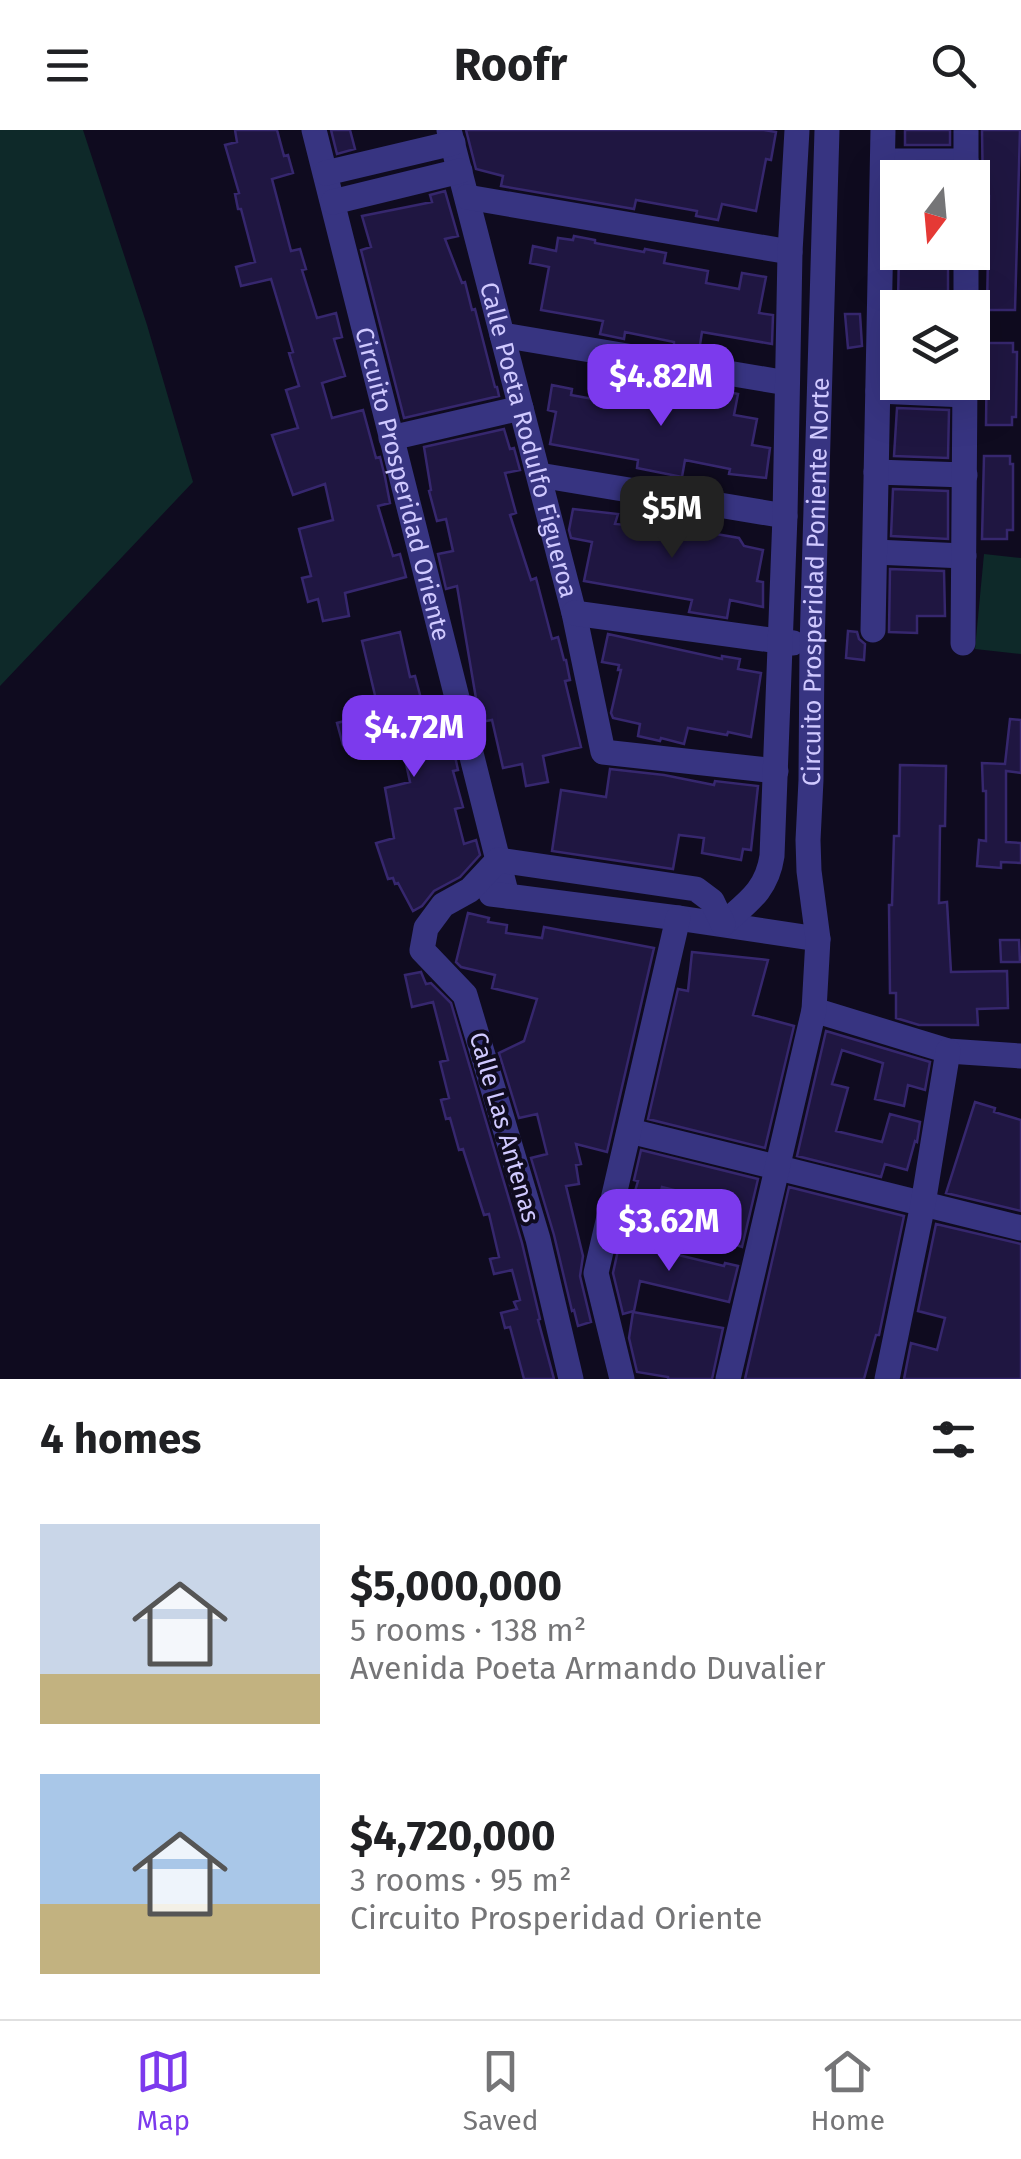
<!DOCTYPE html>
<html lang="en">
<head>
<meta charset="utf-8">
<style>
  :root { --surface:#fff; --page:#f6f6f6; --text:#202124; --muted:#757577; --line:#e0e0e0; --accent:#7c3aed }
  body { margin:0; font-family:"Fira Sans",sans-serif; background:var(--page); color:var(--text); height:100vh; display:flex; flex-direction:column; font-size:38px; white-space:nowrap }
  * { box-sizing:border-box; margin:0 }
  p { font-size:32px; color:var(--muted) }
  .icon { flex:none; width:55px; height:55px; fill:none; stroke:currentColor; stroke-width:2; stroke-linecap:round; stroke-linejoin:round }
  .map { position:relative; height:1249px; overflow:hidden }
  .side { display:flex; flex-direction:column; background:var(--surface); flex:1 }
  .side>* { flex:none }
  .needle { width:65px; rotate:196deg }
  .fabs { position:absolute; left:880px; top:30px; display:grid; gap:20px }
  .fabs a { display:grid; place-items:center; width:110px; height:110px; border-radius:0px; background:var(--surface); box-shadow:0 10px 40px #0002; font-size:50px }
  .price { position:absolute; translate:-50% -85px; padding:0 22px; border-radius:20px; background:var(--accent); color:#fff; font-size:32px; line-height:65px; filter:drop-shadow(0 2px 5px #0008) }
  .price::after { content:''; position:absolute; left:50%; top:60px; width:30px; height:22px; margin-left:-15px; background:inherit; clip-path:polygon(0 0,100% 0,50% 100%) }
  .price.selected { background:#222; color:#fff }
  ul { padding:0; list-style:none }
  li { display:flex; align-items:center; gap:30px; height:250px; padding:0 40px }
  li span { display:grid; place-items:center; flex:none; width:280px; height:200px; border-radius:0px; color:#555 }
  li>.icon { margin-inline-start:auto }
  span .icon { width:120px; height:120px; fill:#fffc; stroke-width:1 }
  li b { font-size:42px }
  h2 { display:flex; justify-content:space-between; align-items:center; height:120px; padding:0 40px; font-size:42px }
  header { display:flex; justify-content:space-between; align-items:center; height:130px; padding:0 40px; background:var(--surface); font-size:45px; font-weight:700 }
  .tabs { display:flex; justify-content:space-around; align-items:center; height:140px; border-top:2px solid var(--line); background:var(--surface); font-size:28px; color:var(--muted) }
  .tabs a { display:grid; justify-items:center; gap:5px }
  .tabs .selected { color:var(--accent) }
  .map>svg:first-child { display:block }
  .green { fill:#0e2929 }
  .building { fill:#1f1641; stroke:#36276e; stroke-width:2.5 }
  .lines { fill:none; stroke-linecap:round; stroke-linejoin:round }
  .minor { stroke:#373481; stroke-width:25 }
  .labels { text-anchor:middle; stroke-width:8; stroke-linejoin:round; paint-order:stroke }
  .street-label { font-size:25px; fill:#d0c9ff; stroke:#0f0b1f }
</style>
</head>
<body>
<header><svg class="icon" aria-label="menu" viewBox="0 0 24 24"><path d="M4 6h16M4 12h16M4 18h16"/></svg>Roofr<svg class="icon" aria-label="search" viewBox="0 0 24 24"><circle cx="10" cy="10" r="6"/><path d="M15 15l6 6"/></svg></header>
<div class="map">
<svg width="1021" height="1249" viewBox="0 0 1021 1249">
  <rect width="100%" height="100%" fill="#0f0b1f"/>
  <path class="green" d="M0 0H83L147 195 193 352 0 556Z
    M984 424 1021 428V524L975 519Z"/>
  <path class="building" d="M235 0H277L284 26 288 25 293 43 272 49 291 121 300 119 306 139 302 140 317 188 336 183 342 207 334 209 345 246 322 253 332 288 363 280 376 328 380 327 385 347 390 373 378 376 393 426 400 424 406 447 345 463 349 486 323 491 318 469 308 472 302 448 311 446 299 399 333 390 325 354 293 365 272 305 298 298 286 260 299 256 289 223 293 222 271 149 241 156 236 137 255 132 241 79H238L235 64 239 63 225 15 237 12Z
    M331 0H350L355 19 337 24Z
    M466 0H764L776 2 771 30 766 29 756 81 722 74 718 90 696 86 697 81 636 70 634 79 501 56 503 46 476 39Z
    M905 0H950V15H905Z
    M982 0H1020L1015 180H987L989 66H983Z
    M445 61 458 106 445 109 462 153 465 152 472 180 475 179 495 257H497L499 266 404 288 361 120 371 117 362 86 432 72 430 65Z
    M574 106 595 110V113L644 122 645 119 666 123 664 133 708 141 706 153 739 159 742 143 766 147 759 183 773 185 772 214 702 202 699 221 674 216V212L625 202 624 209 600 204 603 191 541 180 549 137 530 133 533 116 556 121 558 108 573 110Z
    M899 122H948V173L898 172Z
    M845 184H860L862 216 848 218Z
    M987 213H1013V222H1017L1016 287H1012V295H986Z
    M681 252 738 264 734 285 757 289 752 315 770 318 766 348 729 344 730 339 685 330 682 347 637 338 638 330 550 314 556 282 548 280 552 255 572 259 571 265 604 271 607 256 626 260 627 256 678 267Z
    M897 278 949 280 948 328 894 326Z
    M504 299 510 319 514 318 520 340 505 343 516 383 510 385 531 450 536 448 552 509 558 507 564 530H566L570 550 565 551 581 617 543 626 548 652 526 656 522 634 503 638 492 590 480 592 457 456 446 459 438 424 453 421 446 389 437 391 429 361 431 360 424 317Z
    M984 326H1010V334H1013V400H1007V409H982Z
    M893 359 948 361V409L891 406Z
    M573 379 618 384 615 394 684 400 687 386 718 391 716 404 739 408 744 416 763 420 757 451 763 452V477L730 470 727 488 689 482 692 470 584 451 592 412 571 408 569 400Z
    M890 439 944 441 945 486H917V503L889 502Z
    M848 501 857 502 859 509 865 514 864 530 846 528Z
    M400 502 410 547 415 546 428 595 439 592 446 618 453 617 458 640 453 641 463 677 455 679 464 714 476 710 480 725 460 747 434 761 422 776 413 781 398 753 395 754 393 748 388 749 376 713 394 708 385 658 410 652 399 601 343 615 337 593 379 582 362 511Z
    M608 504 722 529V526L740 529 738 539 761 543 751 607 728 602 727 605 688 598 684 614 661 608 660 611 638 606 640 594 613 588 611 583 621 540H618L619 535 602 532Z
    M1010 589 1021 590V643L1006 641V712L1021 713V733L1001 732V738L977 736 979 710 986 711V661H983L982 633 1005 634Z
    M900 635 946 636 945 696H940L939 773 947 772 951 842 1007 841 1008 878 977 879 978 895H919L896 888V863H890L889 775H892L894 706H899Z
    M610 639 664 645 714 655 715 651 758 656 751 720 743 719 741 730 702 723 704 708 679 705 673 739 552 721 561 660 606 667Z
    M468 783 489 788 488 792 507 795 506 803 542 808 544 797 654 818 607 1022 576 1014 581 1034 576 1035 579 1054 566 1056 583 1126 580 1146 591 1192 578 1196 574 1180 572 1181 554 1105 531 1028 547 1024 537 984 519 988 499 923 524 911 537 869 492 858 495 845 461 837 456 832Z
    M1000 810H1019L1020 832H1001Z
    M692 822 768 830 753 885 794 896 765 1018 648 989 678 859 688 861Z
    M421 842 426 854 431 853 451 873 522 1113 540 1189 538 1190 554 1249H524L510 1197 505 1198 501 1183 517 1179 514 1172 520 1170 512 1140 494 1144 490 1129 499 1127 489 1084 484 1085 463 1019 459 1020 450 988 446 989 441 970 449 968 440 932 448 930 433 872 412 877 405 845Z
    M826 901 930 932 925 960 908 955 904 976 875 969 883 933 842 920 832 954 848 958 836 1001 882 1012 890 984 920 992 917 1012 915 1011 907 1040 885 1034 881 1047 797 1026Z
    M975 972 995 978 994 982 1021 990V1081L946 1063Z
    M641 1020 758 1049 742 1117 685 1099 694 1065 662 1057 653 1089 629 1082 638 1051 634 1050Z
    M789 1057 904 1086 879 1205H876L864 1249H745Z
    M936 1094 1021 1114V1249H904L911 1213 937 1220 945 1188 918 1181Z
    M620 1111 724 1136 725 1133 738 1136 729 1172 640 1151 634 1181 623 1184 613 1143Z
    M633 1182 723 1198 712 1249H668V1247L637 1242 629 1208Z"/>
  <g class="lines">
    <g class="minor">
      <path id="s1" d="M314 0 507 766"/>
      <path id="s2" d="M449 0 574 483 603 622 776 641"/>
      <path d="M883 31H966"/>
      <path d="M326 43 453 13"/>
      <path d="M966 48V0"/>
      <path d="M467 67 790 122"/>
      <path d="M333 72 460 41"/>
      <path d="M966 178V122"/>
      <path d="M502 205 787 253"/>
      <path d="M878 261 965 265"/>
      <path d="M391 308 521 278"/>
      <path d="M876 342 965 345"/>
      <path d="M539 345 785 386"/>
      <path d="M875 422 964 426"/>
      <path d="M574 483 793 513"/>
      <path d="M873 500 883 0"/>
      <path d="M963 513 965 252"/>
      <path d="M491 764 678 788 818 809"/>
      <path d="M723 794C748 772 767 760 772 726L785 386 790 122 797 0"/>
      <path d="M814 880 948 921 1021 926"/>
      <path d="M630 1001 1021 1098"/>
      <path d="M571 1249 538 1109 465 865 422 820 426 798 443 775 470 760 498 730 696 759 712 771 723 794"/>
      <path d="M622 1249 596 1143 678 788"/>
      <path id="s3" d="M728 1249 814 880 818 809 809 741 808 710 811 650 812 516 827 0"/>
      <path d="M887 1249 923 1074 948 921"/>
    </g>
  </g>
  <g class="labels">
    <g class="street-label">
      <text dy="9" stroke="none"><textPath href="#s2" startOffset="320">Calle Poeta Rodulfo Figueroa</textPath></text>
      <text dy="9" stroke="none"><textPath href="#s1" startOffset="365">Circuito Prosperidad Oriente</textPath></text>
      <text dy="9" stroke="none"><textPath href="#s3" startOffset="808">Circuito Prosperidad Poniente Norte</textPath></text>
      <text transform="translate(505 997) rotate(74)" y="9">Calle Las Antenas</text>
    </g>
  </g>
</svg>
<div class="fabs">
<a><svg class="needle" viewBox="-14 -14 28 28"><path d="M0-13l5 13h-10z" fill="#e53935"/><path d="M0 13l5-13h-10z" fill="#757577"/></svg></a>
<a><svg class="icon" aria-label="layers" viewBox="0 0 24 24"><path d="M12 4l9 5-9 5-9-5zM3 14l9 5 9-5"/></svg></a>
</div>
<b class="price" style="left:661px;top:299px">$4.82M</b>
<b class="price selected" style="left:672px;top:431px">$5M</b>
<b class="price" style="left:414px;top:650px">$4.72M</b>
<b class="price" style="left:669px;top:1144px">$3.62M</b>
</div>
<section class="side">
<h2>4 homes<svg class="icon" aria-label="filters" viewBox="0 0 24 24"><path d="M4 7h16M4 17h16"/><circle cx="9" cy="7" r="2"/><circle cx="15" cy="17" r="2"/></svg></h2>
<ul>
<li><span style="background:linear-gradient(#c9d6e8 75%,#c2b280 0)"><svg class="icon" aria-label="home" viewBox="0 0 24 24"><path d="M3 11l9-7 9 7M6 9v11h12V9"/></svg></span><div><b>$5,000,000</b><p>5 rooms · 138 m²</p><p>Avenida Poeta Armando Duvalier</p></div></li>
<li><span style="background:linear-gradient(#a9c7e8 65%,#c2b280 0)"><svg class="icon" aria-label="home" viewBox="0 0 24 24"><path d="M3 11l9-7 9 7M6 9v11h12V9"/></svg></span><div><b>$4,720,000</b><p>3 rooms · 95 m²</p><p>Circuito Prosperidad Oriente</p></div></li>
</ul>
</section>
<nav class="tabs">
<a class="selected"><svg class="icon" aria-label="map" viewBox="0 0 24 24"><path d="M3 6l6-2 6 2 6-2v14l-6 2-6-2-6 2zM9 4v14M15 6v14"/></svg>Map</a>
<a><svg class="icon" aria-label="saved" viewBox="0 0 24 24"><path d="M7 4h10v16l-5-4-5 4z"/></svg>Saved</a>
<a><svg class="icon" aria-label="home" viewBox="0 0 24 24"><path d="M3 11l9-7 9 7M6 9v11h12V9"/></svg>Home</a>
</nav>
</body>
</html>
